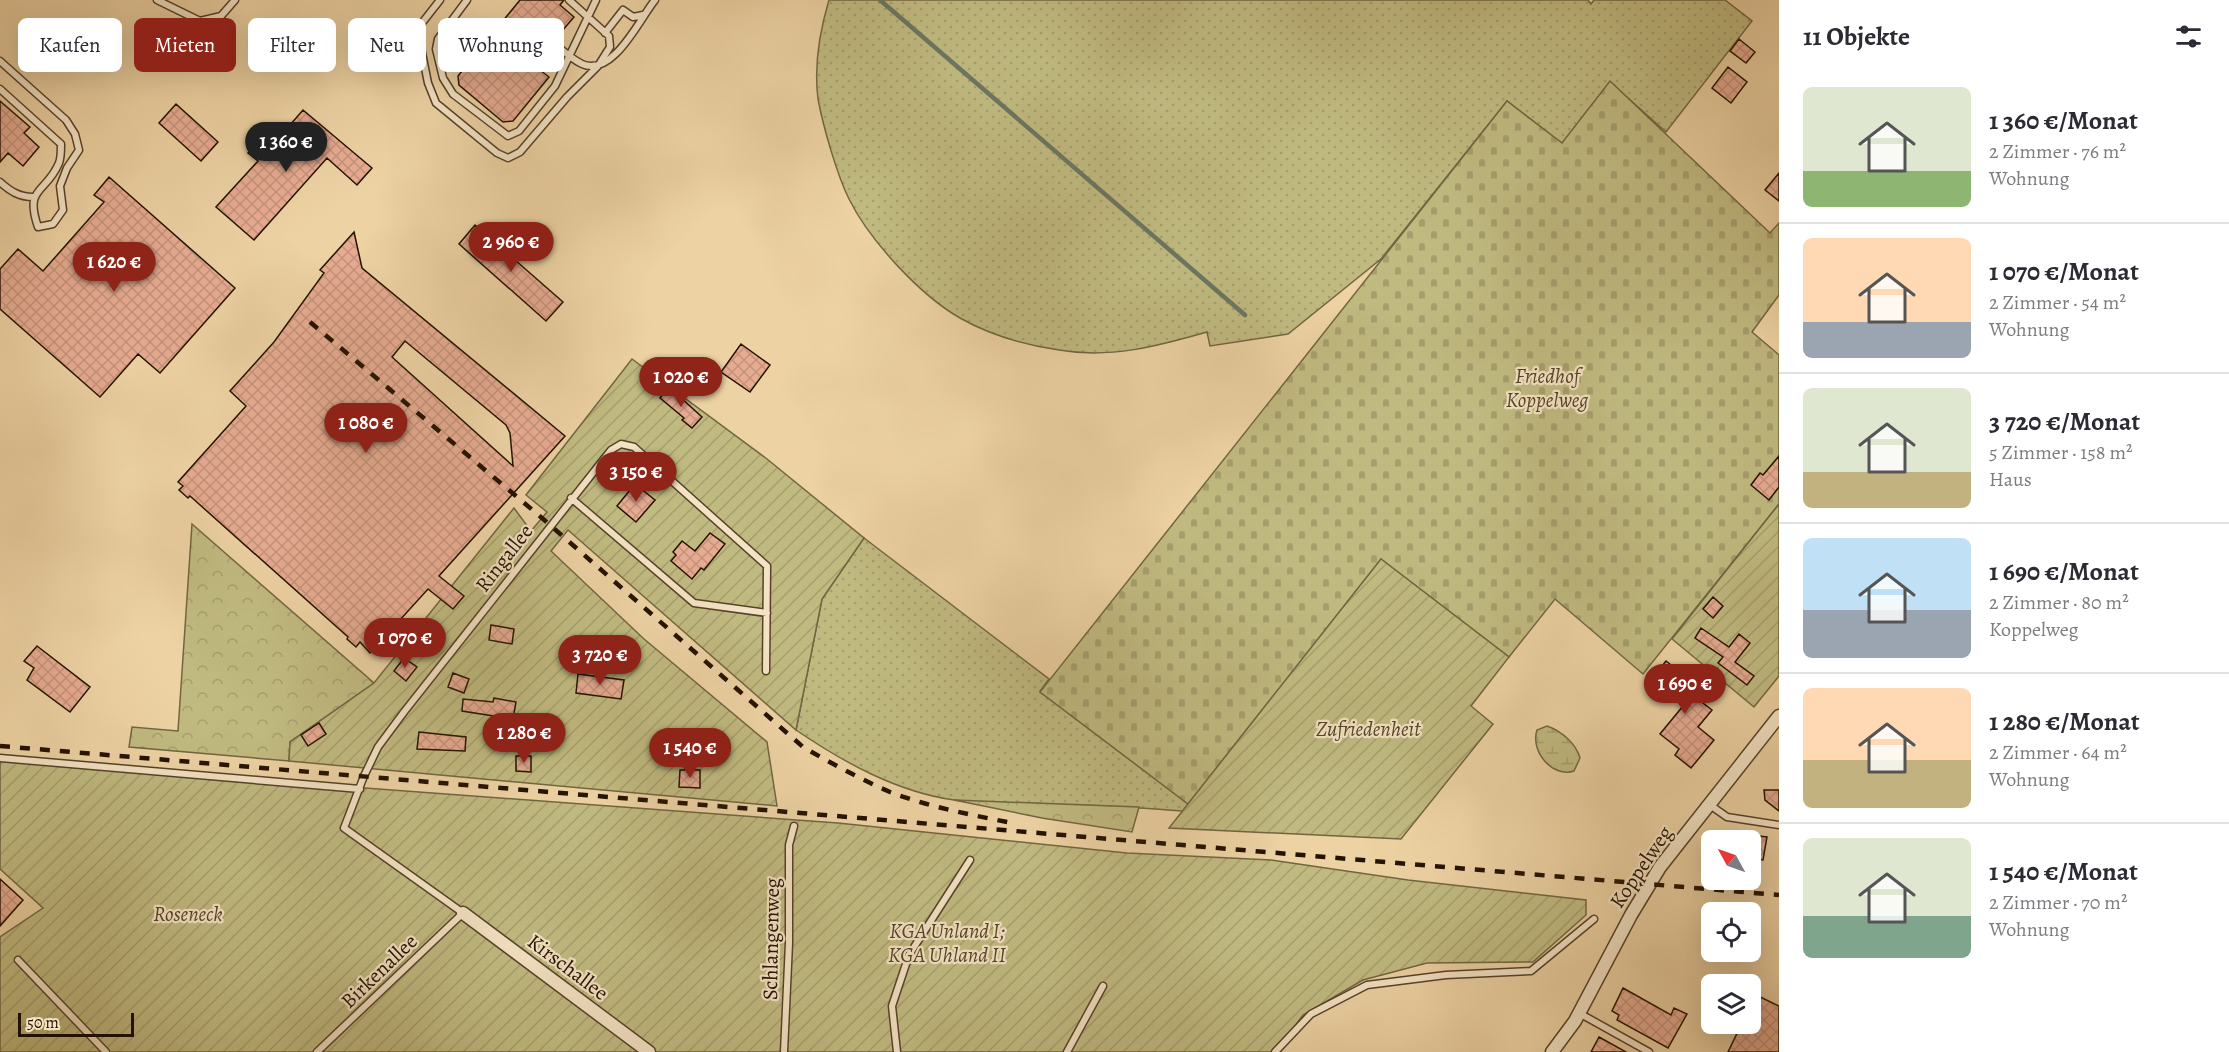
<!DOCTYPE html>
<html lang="de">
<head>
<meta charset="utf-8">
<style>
  :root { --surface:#fff; --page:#f2f2f3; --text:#2b2b33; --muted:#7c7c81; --line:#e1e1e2; --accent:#8f2418 }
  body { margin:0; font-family:Alegreya,serif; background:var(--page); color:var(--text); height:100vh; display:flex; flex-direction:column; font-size:22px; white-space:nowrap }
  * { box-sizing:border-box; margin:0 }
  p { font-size:20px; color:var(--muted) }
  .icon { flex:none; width:33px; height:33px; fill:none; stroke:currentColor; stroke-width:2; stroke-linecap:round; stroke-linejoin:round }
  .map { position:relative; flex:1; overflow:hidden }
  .details { display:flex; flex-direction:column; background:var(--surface); width:450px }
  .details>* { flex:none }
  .guide { position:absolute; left:18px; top:18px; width:570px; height:54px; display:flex; gap:12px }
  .needle { width:39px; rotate:310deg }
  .tools { position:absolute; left:1701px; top:830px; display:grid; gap:12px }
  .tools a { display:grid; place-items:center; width:60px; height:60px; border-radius:9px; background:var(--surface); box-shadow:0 6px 24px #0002; font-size:30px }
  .scale { position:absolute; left:18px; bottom:15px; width:116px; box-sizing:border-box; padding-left:6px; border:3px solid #241200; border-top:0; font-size:16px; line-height:21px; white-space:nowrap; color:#241200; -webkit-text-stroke:4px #f3e2c3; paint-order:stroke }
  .price { position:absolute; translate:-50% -51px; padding:0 14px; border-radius:21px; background:var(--accent); color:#fff; font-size:20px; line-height:39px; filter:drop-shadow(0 2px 3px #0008) }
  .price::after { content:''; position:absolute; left:50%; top:36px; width:18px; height:14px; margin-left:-9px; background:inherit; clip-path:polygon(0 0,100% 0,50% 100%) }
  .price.on { background:#222; color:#fff }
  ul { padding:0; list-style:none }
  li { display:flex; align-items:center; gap:18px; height:150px; padding:0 24px }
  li+li { border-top:2px solid var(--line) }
  li span { display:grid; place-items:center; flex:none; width:168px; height:120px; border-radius:9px; color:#555 }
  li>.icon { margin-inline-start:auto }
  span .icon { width:72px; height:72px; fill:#fffc; stroke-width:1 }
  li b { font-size:26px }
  h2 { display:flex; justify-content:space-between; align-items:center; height:72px; padding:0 24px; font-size:26px }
  .chip { padding:0 21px; border-radius:9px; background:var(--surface); box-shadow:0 6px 24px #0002; font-size:21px; line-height:54px }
  .chip.on { background:var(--accent); color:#fff }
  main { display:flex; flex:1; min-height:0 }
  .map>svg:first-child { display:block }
  .grass { fill:url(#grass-dots); stroke:#726640; stroke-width:1.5 }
  .forest { fill:url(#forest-crowns); stroke:#726640; stroke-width:1.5 }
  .wetland { fill:url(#wetland-marsh); stroke:#726640; stroke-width:1.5 }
  .cemetery { fill:url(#cemetery-stones); stroke:#726640; stroke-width:1.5 }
  .garden { fill:url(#garden-furrows); stroke:#726640; stroke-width:1.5 }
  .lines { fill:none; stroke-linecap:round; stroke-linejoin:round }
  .stream { stroke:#6b7662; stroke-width:4.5 }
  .building { fill:url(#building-cross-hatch); stroke:#241200; stroke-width:1.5; fill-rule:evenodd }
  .service-casing { stroke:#564229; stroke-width:9 }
  .minor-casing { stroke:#564229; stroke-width:15 }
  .service { stroke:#f3e2c3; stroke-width:6 }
  .minor { stroke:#f3e2c3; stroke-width:12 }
  .rail { stroke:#241200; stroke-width:4.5; stroke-dasharray:10 10; stroke-linecap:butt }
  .labels { text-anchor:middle; stroke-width:4.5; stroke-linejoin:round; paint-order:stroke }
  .park-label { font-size:21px; font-style:italic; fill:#534426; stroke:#f3e2c3 }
  .street-label { font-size:21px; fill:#241200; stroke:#f3e2c3 }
</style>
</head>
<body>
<main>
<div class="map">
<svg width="1779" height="1052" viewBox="0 0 1779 1052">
  <defs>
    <pattern id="grass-dots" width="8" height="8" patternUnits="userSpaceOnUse" patternTransform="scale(1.5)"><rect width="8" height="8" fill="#c0ba80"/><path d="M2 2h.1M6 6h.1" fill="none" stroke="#a59f6d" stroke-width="1.8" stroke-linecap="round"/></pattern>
    <pattern id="forest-crowns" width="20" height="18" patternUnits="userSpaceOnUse" patternTransform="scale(1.5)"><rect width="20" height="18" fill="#c0ba80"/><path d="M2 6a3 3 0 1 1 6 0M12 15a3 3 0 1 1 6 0" fill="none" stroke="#a59f6d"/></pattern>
    <pattern id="wetland-marsh" width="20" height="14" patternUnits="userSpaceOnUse" patternTransform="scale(1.5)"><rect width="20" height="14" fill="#c0ba80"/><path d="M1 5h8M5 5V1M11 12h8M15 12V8" fill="none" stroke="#a59f6d"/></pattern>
    <pattern id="cemetery-stones" width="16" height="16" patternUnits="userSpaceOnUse" patternTransform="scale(1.5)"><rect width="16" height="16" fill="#c0ba80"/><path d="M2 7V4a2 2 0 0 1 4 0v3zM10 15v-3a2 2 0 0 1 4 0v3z" fill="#a59f6d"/></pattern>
    <pattern id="garden-furrows" width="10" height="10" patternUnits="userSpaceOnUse" patternTransform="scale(1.5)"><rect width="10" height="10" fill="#c0ba80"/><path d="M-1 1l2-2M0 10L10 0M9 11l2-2" fill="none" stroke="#a59f6d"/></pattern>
    <pattern id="building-cross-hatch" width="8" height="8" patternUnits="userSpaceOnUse" patternTransform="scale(1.5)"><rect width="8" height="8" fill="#e6ab91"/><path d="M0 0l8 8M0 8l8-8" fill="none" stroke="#c5927b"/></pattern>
  </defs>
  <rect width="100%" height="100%" fill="#edd2a3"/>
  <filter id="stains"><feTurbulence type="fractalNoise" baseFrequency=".00333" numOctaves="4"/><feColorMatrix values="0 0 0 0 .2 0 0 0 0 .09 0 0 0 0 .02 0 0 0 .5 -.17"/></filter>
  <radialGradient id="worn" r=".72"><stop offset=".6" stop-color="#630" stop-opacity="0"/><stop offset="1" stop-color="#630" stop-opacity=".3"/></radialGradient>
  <path class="grass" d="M829 0H1588L1591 4 1594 0H1725L1752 21 1666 132 1610 82 1562 144 1507 101 1381 259 1288 334 1210 346 1207 332C1158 346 1110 359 1059 350 1025 345 990 335 960 318 920 295 870 241 849 199 837 175 823 126 818 99 814 67 820 30 829 0Z
    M864 538 1049 679 1040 691 1188 804 1183 811C1129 806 1076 805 1023 803 1000 802 976 803 954 800 897 792 843 762 796 730L822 599Z"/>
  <path class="forest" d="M192 524 374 683 290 742 289 761 129 747 132 727 178 731Z
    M954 800 1139 807 1132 832 1042 818Z"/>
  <path class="wetland" d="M1547 726C1561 731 1576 743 1580 758L1574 771C1552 778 1530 751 1537 730Z"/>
  <path class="cemetery" d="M1610 81 1770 233 1779 223V295L1752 332 1779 355V504L1643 674 1555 599 1509 657 1381 559 1188 804 1040 692 1507 101 1562 143Z"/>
  <path class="garden" d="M632 359 767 459 864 538 822 599 796 730 568 530 551 551 644 639 767 742 777 806 289 761 290 742 374 683 514 508 531 531 547 512 526 495Z
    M1779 504V676L1754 707 1672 639Z
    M1381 559 1509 657 1471 706 1493 724 1401 839 1169 828Z
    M0 761 838 823 1127 853 1271 860 1408 880 1586 900V915L1533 962 1427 963 1363 980 1303 1015 1276 1052H0V937L43 908 0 869Z"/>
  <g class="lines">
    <path class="stream" d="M880 0 1245 315"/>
  </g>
  <path class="building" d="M520 0H564L560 5 574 17 556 38 544 28 537 29V36L555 52 540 70 549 77 513 121 503 122 459 85 458 76Z
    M1739 39 1755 52 1746 63 1730 51Z
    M1728 67 1747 82 1731 103 1712 88Z
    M0 101 30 127 24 133 39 147 23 166 8 153 0 162Z
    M176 104 218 142 201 161 159 123Z
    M303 110 372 168 357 185 327 158 254 240 216 207 258 161 248 153 260 140 270 148Z
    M1779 173V201L1765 190Z
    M109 177 235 288 160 373 138 354 100 397 0 309V269L18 249 43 271 104 202 94 195Z
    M475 225 563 302 546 321 459 244Z
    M354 232 362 268 565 436 439 576 464 596 453 609 428 589 370 653 360 642 356 647 347 639 348 637 190 496 188 498 179 490 183 486 178 482 246 406 230 391 274 342 324 273 320 270ZM405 341 506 425 510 433 513 466 392 357Z
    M741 344 770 365 750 392 721 372Z
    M669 387 702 417 692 428 682 420 684 418 660 398Z
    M1779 456V487L1769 500 1751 485 1760 473 1763 475Z
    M635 484 655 500 636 522 617 506Z
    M710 533 725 544 704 570 701 568 692 579 671 561 676 555 673 552 682 541 695 551Z
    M1713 597 1723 606 1713 618 1703 609Z
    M491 625 514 629 512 644 489 640Z
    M1701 628 1729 647 1739 634 1750 643 1735 662 1754 676 1747 685 1718 663 1723 657 1695 638Z
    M37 646 90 687 70 712 27 680 34 668 24 661Z
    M404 658 417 667 406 681 394 671Z
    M1666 661 1709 695 1703 703 1712 710 1698 727 1714 740 1691 768 1675 755 1679 749 1660 734 1683 706 1651 680Z
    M453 673 469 679 464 693 448 687Z
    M578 674 624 680 621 699 576 693Z
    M494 698 516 702 513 719 462 711 463 699 493 702Z
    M319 723 326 734 308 746 301 735Z
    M419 732 466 737 465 751 417 749Z
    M516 756H531V772L516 771Z
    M680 770H700V788L679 787Z
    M1764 790H1779V811L1765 800Z
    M1750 835 1767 837 1763 860 1750 858Z
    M0 879 23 900 0 926Z
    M1623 988 1671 1015 1674 1008 1687 1014 1668 1048 1617 1020 1619 1015 1612 1011Z
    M1754 994 1779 1006V1052H1728L1742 1023H1750V1003Z
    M1599 1037 1626 1052H1591Z"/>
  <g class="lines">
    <defs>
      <path id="service" d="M157 0 200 21 221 16 235 0
        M440 0 422 23 419 38 428 83 436 103 497 153 508 158 520 152 567 97 598 66 610 47 609 36 569 0
        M467 0 438 39 436 49 443 78 453 94 508 136 519 131 555 86 596 0
        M541 32C554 42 567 57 582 64 613 78 640 18 655 0
        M605 33 623 10 633 17 643 15
        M0 61 66 120 75 134 79 150 67 168 60 186 63 210 53 224 38 227C24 186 46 194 59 163 61 158 61 150 61 144L0 89
        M0 182C10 191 19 197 33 197
        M571 498 694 603 767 613
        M0 758 360 789
        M1710 805 1727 817 1779 825
        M18 960 106 1052
        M1579 1013 1649 1052
        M317 1052 463 913 344 828 364 776 378 747 404 712 611 450 621 444 634 447 767 566 766 671
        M784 1052 789 943V845L794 826
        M897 1052 892 1006 909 955 970 860
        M1067 1052 1103 986
        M1275 1052 1311 1014 1367 985 1446 975 1531 971 1594 919"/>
      <path id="minor" d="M463 913 649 1052
        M1552 1052 1575 1021 1631 915 1660 867 1779 716"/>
    </defs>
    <use href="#service" class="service-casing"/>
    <use href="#minor" class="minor-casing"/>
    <use href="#service" class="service"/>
    <use href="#minor" class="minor"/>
    <path class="rail" d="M310 322 542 518 803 747C831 763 860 779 890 792 929 807 972 815 1012 823
      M0 746 1779 895"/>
  </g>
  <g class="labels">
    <g class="park-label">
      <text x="1547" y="383">Friedhof<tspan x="1547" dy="24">Koppelweg</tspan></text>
      <text x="1368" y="736">Zufriedenheit</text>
      <text x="188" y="921">Roseneck</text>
      <text x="947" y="938">KGA Unland I;<tspan x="947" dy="24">KGA Uhland II</tspan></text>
    </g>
    <g class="street-label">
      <text transform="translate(504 558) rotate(-52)" y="7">Ringallee</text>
      <text transform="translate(1641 867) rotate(-56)" y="7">Koppelweg</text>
      <text transform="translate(771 939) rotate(-89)" y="7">Schlangenweg</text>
      <text transform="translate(568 967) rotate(37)" y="7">Kirschallee</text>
      <text transform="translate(379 971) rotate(-44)" y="7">Birkenallee</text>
    </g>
  </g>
  <rect width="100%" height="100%" filter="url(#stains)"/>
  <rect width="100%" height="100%" fill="url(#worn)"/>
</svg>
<div class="tools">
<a><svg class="needle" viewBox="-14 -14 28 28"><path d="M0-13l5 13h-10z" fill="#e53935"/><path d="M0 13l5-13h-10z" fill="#7c7c81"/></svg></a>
<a><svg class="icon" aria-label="locate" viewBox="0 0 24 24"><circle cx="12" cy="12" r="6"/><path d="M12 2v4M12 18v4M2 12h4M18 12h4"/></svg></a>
<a><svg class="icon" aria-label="layers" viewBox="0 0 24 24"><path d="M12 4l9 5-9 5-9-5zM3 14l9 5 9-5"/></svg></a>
</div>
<div class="scale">50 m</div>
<b class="price on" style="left:286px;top:173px">1 360 €</b>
<b class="price" style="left:511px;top:273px">2 960 €</b>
<b class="price" style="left:114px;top:293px">1 620 €</b>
<b class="price" style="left:681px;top:408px">1 020 €</b>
<b class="price" style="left:366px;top:454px">1 080 €</b>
<b class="price" style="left:636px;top:503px">3 150 €</b>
<b class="price" style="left:405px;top:669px">1 070 €</b>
<b class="price" style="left:600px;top:686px">3 720 €</b>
<b class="price" style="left:1685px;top:715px">1 690 €</b>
<b class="price" style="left:524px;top:764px">1 280 €</b>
<b class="price" style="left:690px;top:779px">1 540 €</b>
<div class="guide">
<a class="chip">Kaufen</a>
<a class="chip on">Mieten</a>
<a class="chip">Filter</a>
<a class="chip">Neu</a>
<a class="chip">Wohnung</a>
</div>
</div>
<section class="details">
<h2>11 Objekte<svg class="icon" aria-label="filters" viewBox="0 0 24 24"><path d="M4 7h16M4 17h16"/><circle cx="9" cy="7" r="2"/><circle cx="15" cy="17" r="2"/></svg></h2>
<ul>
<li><span style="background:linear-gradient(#dfe7d0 70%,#8fb573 0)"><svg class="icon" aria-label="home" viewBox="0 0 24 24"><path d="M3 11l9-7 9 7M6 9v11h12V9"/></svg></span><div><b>1 360 €/Monat</b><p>2 Zimmer · 76 m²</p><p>Wohnung</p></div></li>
<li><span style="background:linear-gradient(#ffd9b3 70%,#9aa5b1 0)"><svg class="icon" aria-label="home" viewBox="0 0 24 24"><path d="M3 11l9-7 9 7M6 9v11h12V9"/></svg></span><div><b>1 070 €/Monat</b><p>2 Zimmer · 54 m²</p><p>Wohnung</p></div></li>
<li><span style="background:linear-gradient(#dfe7d0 70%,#c2b280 0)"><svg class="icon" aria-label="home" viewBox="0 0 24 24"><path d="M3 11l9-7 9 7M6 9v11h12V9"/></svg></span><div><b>3 720 €/Monat</b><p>5 Zimmer · 158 m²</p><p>Haus</p></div></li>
<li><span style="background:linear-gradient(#bfe0f5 60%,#9aa5b1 0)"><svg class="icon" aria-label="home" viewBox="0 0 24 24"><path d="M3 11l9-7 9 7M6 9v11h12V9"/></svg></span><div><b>1 690 €/Monat</b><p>2 Zimmer · 80 m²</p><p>Koppelweg</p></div></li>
<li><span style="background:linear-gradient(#ffd9b3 60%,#c2b280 0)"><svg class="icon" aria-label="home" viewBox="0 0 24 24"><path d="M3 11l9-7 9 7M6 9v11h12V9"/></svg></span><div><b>1 280 €/Monat</b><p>2 Zimmer · 64 m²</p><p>Wohnung</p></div></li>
<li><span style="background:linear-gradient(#dfe7d0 65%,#7fa58c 0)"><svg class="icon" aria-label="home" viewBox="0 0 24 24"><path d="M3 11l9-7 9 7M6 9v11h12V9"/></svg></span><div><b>1 540 €/Monat</b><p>2 Zimmer · 70 m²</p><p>Wohnung</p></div></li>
</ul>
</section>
</main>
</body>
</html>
